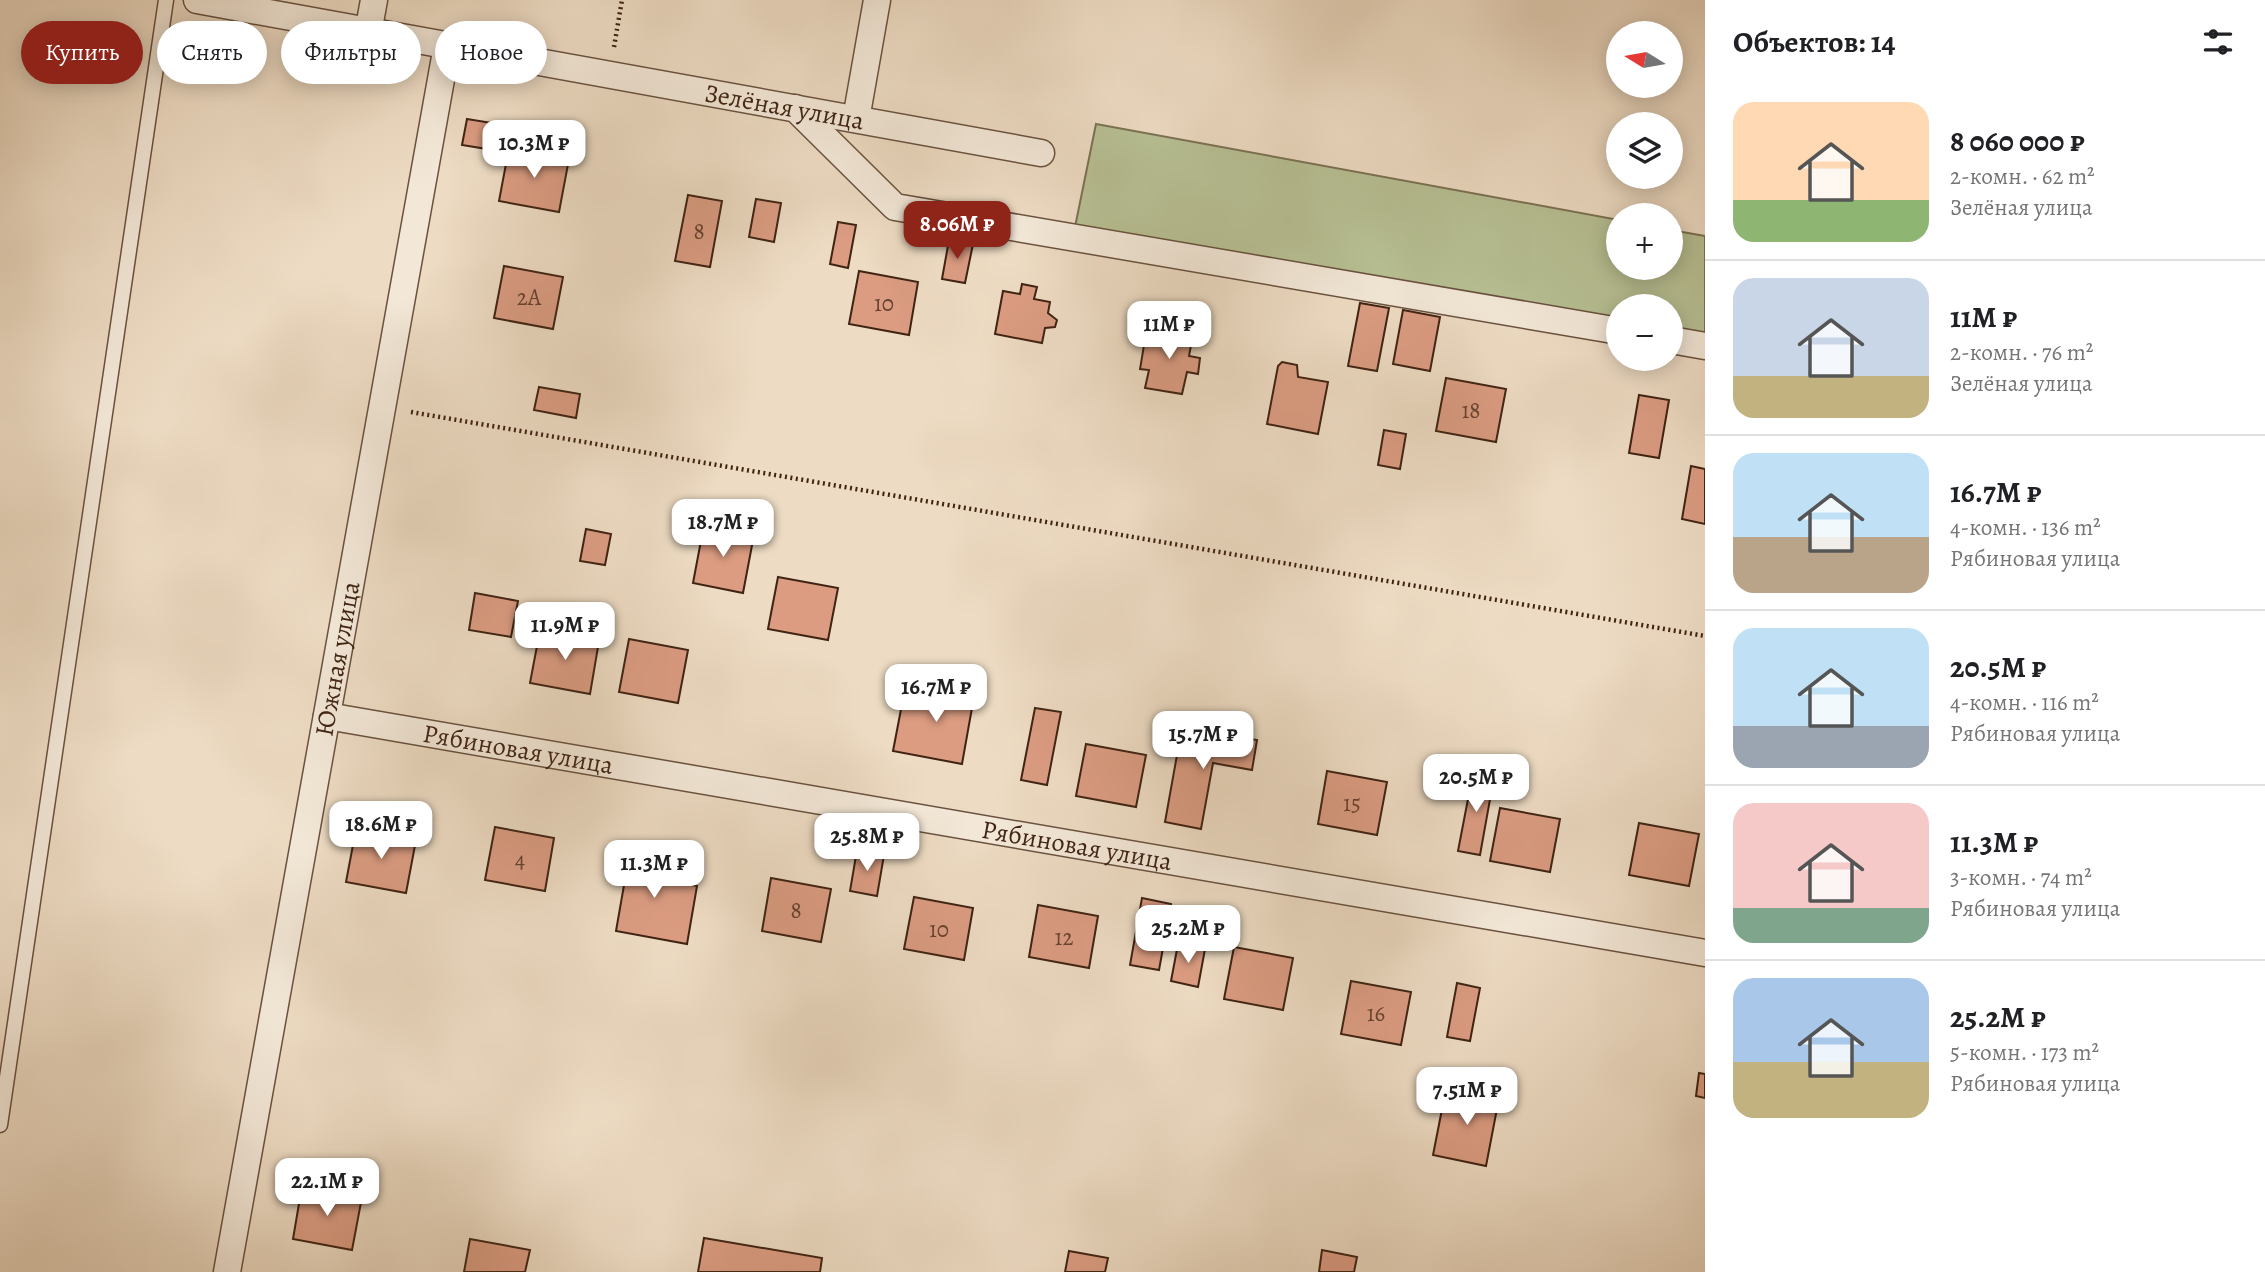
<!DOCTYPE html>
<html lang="ru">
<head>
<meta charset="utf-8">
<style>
  :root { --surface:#fff; --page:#f2f2f2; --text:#202124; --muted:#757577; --line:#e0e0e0; --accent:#8f2418 }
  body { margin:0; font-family:Alegreya,serif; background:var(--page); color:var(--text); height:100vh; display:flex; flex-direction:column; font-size:26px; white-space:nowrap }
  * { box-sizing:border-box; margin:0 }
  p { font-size:23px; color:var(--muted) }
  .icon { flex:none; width:38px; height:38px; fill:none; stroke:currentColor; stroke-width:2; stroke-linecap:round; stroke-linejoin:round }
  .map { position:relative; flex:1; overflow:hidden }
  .panel { display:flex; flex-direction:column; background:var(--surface); width:560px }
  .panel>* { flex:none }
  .hud { position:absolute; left:21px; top:21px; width:665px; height:63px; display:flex; gap:14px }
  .needle { width:46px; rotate:281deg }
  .buttons { position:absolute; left:1606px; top:21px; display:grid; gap:14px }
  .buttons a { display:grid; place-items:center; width:77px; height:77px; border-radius:50%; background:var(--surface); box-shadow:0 4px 18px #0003; font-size:35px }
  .price { position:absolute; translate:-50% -60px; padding:0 16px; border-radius:14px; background:#fff; color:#222; font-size:23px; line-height:46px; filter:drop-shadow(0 2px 4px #0008) }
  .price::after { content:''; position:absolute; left:50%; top:42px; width:21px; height:16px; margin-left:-10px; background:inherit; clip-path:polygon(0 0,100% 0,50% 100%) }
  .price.active { background:var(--accent); color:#fff }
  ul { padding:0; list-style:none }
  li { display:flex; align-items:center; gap:21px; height:175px; padding:0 28px }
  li+li { border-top:2px solid var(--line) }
  li span { display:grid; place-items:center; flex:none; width:196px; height:140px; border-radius:21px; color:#555 }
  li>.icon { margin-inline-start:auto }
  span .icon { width:84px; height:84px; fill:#fffc; stroke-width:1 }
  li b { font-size:30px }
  h2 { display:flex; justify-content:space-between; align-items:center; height:84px; padding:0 28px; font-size:30px }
  .pill { padding:0 24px; border-radius:32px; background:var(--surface); box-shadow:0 4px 18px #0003; font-size:24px; line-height:63px }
  .pill.active { background:var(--accent); color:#fff }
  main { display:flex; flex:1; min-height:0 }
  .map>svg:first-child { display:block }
  .green { fill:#b7c094; stroke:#7b7254; stroke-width:2 }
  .building { fill:#db9c82; stroke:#3f2313; stroke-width:2 }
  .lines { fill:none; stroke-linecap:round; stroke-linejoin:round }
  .service-casing { stroke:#6a513f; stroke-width:17 }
  .minor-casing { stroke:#6a513f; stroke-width:29 }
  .path { stroke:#3f2313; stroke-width:4.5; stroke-dasharray:2 3.5; stroke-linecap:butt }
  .service { stroke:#f3e8d8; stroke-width:14 }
  .minor { stroke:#f3e8d8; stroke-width:26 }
  .labels { text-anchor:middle; stroke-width:7; stroke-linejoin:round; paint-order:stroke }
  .number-label { font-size:23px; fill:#66412f }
  .street-label { font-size:26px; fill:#3f2313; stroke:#f3e8d8 }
</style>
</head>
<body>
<main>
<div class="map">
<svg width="1705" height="1272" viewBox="0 0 1705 1272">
  <rect width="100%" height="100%" fill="#eddbc3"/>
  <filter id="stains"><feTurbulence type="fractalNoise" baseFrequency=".00286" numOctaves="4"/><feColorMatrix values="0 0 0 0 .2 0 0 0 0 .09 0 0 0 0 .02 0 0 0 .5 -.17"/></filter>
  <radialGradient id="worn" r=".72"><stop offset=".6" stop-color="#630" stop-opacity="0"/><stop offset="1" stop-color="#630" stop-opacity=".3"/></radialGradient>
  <path class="green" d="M1096 124 1619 220V268H1671V230L1705 236V335L1671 329V306H1619V320L1075 227Z"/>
  <path class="building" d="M467 119 492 123 487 149 462 145Z
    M509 148 569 159 559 212 499 201Z
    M688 195 722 201 710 267 675 261Z
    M756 199 781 203 774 242 749 237Z
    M838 222 856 225 848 268 830 264Z
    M949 240 973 244 965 283 942 279Z
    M504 266 563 277 553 329 494 318Z
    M859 271 918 282 909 335 849 324Z
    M1022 284 1037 287 1034 299 1050 302 1048 313 1057 320 1055 327 1045 328 1042 343 995 334 1003 291 1020 294Z
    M1360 303 1389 308 1377 371 1348 366Z
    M1403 310 1440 317 1430 371 1393 364Z
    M1157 328 1193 335 1189 356 1200 358 1198 374 1187 372 1182 394 1145 388 1149 370 1140 369 1144 345 1153 346Z
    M1282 362 1297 365 1298 377 1328 382 1318 434 1267 424 1278 366Z
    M1446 378 1506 389 1496 442 1436 431Z
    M539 387 580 394 576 418 534 410Z
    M1639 395 1669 400 1659 458 1629 453Z
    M1384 430 1406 434 1400 469 1378 465Z
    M1691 466 1705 469V524L1682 519Z
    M722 521 738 524 736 537 753 540 743 593 693 583 703 530 720 533Z
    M586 529 611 534 605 565 580 561Z
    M778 577 838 588 828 640 768 629Z
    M475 593 518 601 511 637 469 630Z
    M540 630 599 641 590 694 530 683Z
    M629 639 688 650 678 703 619 692Z
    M926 681 975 691 962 764 893 751 903 699 922 703Z
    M1035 708 1061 712 1047 785 1021 780Z
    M1182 727 1257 740 1252 770 1213 763 1201 829 1165 822Z
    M1086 744 1146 755 1136 807 1076 796Z
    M1327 771 1387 782 1377 835 1318 824Z
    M1473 773 1494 777 1480 855 1458 851Z
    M1500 808 1560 819 1550 872 1490 861Z
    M1639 823 1699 834 1689 886 1629 875Z
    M495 827 554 838 545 891 485 880Z
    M356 829 416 840 406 893 346 882Z
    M631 845 663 851 658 879 697 886 687 944 616 931Z
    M857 850 884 855 877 896 850 891Z
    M771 878 831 889 821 942 762 931Z
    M914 897 973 908 964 960 904 949Z
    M1142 898 1171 904 1159 970 1130 965Z
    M1038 905 1098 916 1089 968 1029 957Z
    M1178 944 1205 949 1198 987 1171 981Z
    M1234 947 1293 958 1283 1010 1224 999Z
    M1351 981 1411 992 1401 1045 1341 1034Z
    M1457 983 1480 988 1470 1041 1447 1037Z
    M1699 1073 1705 1074V1098L1696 1096Z
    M1470 1087 1500 1093 1486 1166 1433 1155 1445 1094 1468 1099Z
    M302 1186 362 1197 352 1250 293 1239Z
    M704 1238 822 1258 820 1272H698Z
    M470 1239 530 1250 525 1272H464Z
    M1322 1250 1357 1257 1354 1272H1319Z
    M1069 1251 1108 1258 1105 1272H1065Z"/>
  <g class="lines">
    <defs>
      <path id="service" d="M0 1125 166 0"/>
      <g id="minor">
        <path id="s1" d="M197 0 1041 153"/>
        <path d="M368 33 374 0"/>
        <path d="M795 108 895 207 1619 331"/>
        <path d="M856 119 877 0"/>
        <path d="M1671 340 1705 346"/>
        <path id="s2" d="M327 716 1705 953"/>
        <path id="s3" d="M227 1272 447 46"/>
      </g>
    </defs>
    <use href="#service" class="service-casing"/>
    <use href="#minor" class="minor-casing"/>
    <path class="path" d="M614 47 622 0
      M411 412 1705 636"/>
    <use href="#service" class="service"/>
    <use href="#minor" class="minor"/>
  </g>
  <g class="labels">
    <g class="number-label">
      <text x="699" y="239">8</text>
      <text x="529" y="305">2А</text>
      <text x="884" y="311">10</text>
      <text x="1471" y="418">18</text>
      <text x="1352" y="811">15</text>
      <text x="520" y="867">4</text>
      <text x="796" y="918">8</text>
      <text x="939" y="937">10</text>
      <text x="1064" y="945">12</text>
      <text x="1376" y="1021">16</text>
    </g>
    <g class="street-label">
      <text dy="9" stroke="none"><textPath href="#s1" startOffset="597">Зелёная улица</textPath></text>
      <text dy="9" stroke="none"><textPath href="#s3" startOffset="623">Южная улица</textPath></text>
      <text dy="9" stroke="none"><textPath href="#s2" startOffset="194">Рябиновая улица</textPath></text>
      <text dy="9" stroke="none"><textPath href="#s2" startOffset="761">Рябиновая улица</textPath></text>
    </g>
  </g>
  <rect width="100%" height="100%" filter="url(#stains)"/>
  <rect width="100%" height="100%" fill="url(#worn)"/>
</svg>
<div class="buttons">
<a><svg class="needle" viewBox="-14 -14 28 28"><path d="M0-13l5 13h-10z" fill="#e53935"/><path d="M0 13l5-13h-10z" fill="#757577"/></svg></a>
<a><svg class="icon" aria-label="layers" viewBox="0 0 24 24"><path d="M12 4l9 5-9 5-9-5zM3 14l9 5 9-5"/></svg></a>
<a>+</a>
<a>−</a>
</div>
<b class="price" style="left:534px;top:180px">10.3M ₽</b>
<b class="price active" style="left:957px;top:261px">8.06M ₽</b>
<b class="price" style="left:1169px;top:361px">11M ₽</b>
<b class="price" style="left:723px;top:559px">18.7M ₽</b>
<b class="price" style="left:565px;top:662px">11.9M ₽</b>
<b class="price" style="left:936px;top:724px">16.7M ₽</b>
<b class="price" style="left:1203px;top:771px">15.7M ₽</b>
<b class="price" style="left:1476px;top:814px">20.5M ₽</b>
<b class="price" style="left:381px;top:861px">18.6M ₽</b>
<b class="price" style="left:867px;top:873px">25.8M ₽</b>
<b class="price" style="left:654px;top:900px">11.3M ₽</b>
<b class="price" style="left:1188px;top:965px">25.2M ₽</b>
<b class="price" style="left:1467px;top:1127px">7.51M ₽</b>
<b class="price" style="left:327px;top:1218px">22.1M ₽</b>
<div class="hud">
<a class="pill active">Купить</a>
<a class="pill">Снять</a>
<a class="pill">Фильтры</a>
<a class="pill">Новое</a>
</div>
</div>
<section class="panel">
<h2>Объектов: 14<svg class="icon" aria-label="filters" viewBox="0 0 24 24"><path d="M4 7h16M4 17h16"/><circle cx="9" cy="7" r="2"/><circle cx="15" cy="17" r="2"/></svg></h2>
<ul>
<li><span style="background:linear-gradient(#ffd9b3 70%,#8fb573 0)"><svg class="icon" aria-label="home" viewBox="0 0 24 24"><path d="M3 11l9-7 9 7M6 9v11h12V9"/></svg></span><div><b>8 060 000 ₽</b><p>2-комн. · 62 m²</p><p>Зелёная улица</p></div></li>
<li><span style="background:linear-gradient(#c9d6e8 70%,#c2b280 0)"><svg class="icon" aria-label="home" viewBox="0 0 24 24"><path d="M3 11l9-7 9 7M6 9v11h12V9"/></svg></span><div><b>11M ₽</b><p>2-комн. · 76 m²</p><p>Зелёная улица</p></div></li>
<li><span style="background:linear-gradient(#bfe0f5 60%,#b9a48a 0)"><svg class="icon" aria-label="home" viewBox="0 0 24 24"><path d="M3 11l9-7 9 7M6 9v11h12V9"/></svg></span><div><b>16.7M ₽</b><p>4-комн. · 136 m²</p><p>Рябиновая улица</p></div></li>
<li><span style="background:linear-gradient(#bfe0f5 70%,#9aa5b1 0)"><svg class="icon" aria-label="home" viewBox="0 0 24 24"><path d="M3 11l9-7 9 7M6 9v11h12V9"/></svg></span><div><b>20.5M ₽</b><p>4-комн. · 116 m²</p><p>Рябиновая улица</p></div></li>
<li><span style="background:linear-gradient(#f6c9c9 75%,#7fa58c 0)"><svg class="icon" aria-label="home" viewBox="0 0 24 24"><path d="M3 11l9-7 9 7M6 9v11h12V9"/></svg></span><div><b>11.3M ₽</b><p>3-комн. · 74 m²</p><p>Рябиновая улица</p></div></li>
<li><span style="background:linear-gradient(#a9c7e8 60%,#c2b280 0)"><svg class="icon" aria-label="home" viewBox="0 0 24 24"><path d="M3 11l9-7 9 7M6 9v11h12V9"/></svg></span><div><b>25.2M ₽</b><p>5-комн. · 173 m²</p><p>Рябиновая улица</p></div></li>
</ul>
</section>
</main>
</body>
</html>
